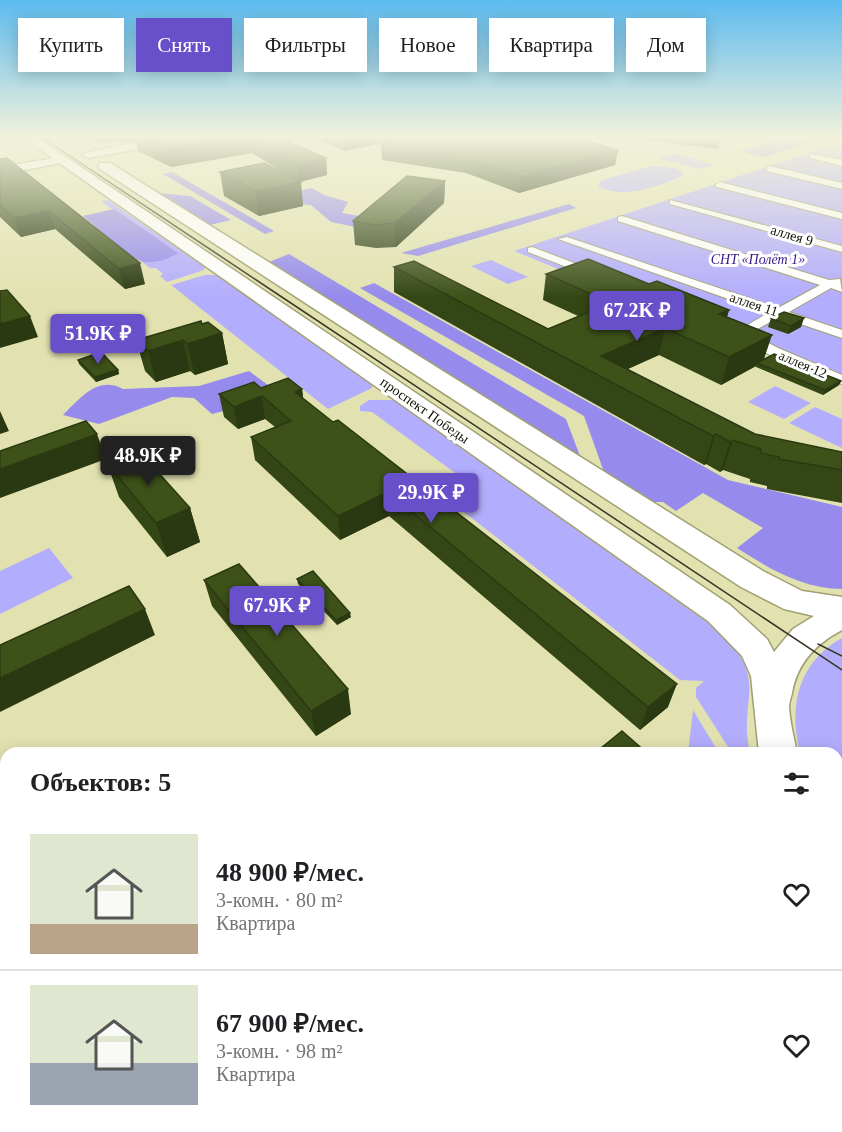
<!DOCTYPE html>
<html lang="ru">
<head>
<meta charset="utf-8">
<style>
  :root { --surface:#fff; --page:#f6f6f6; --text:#202124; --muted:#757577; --line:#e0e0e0; --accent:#6750c9 }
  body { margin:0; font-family:"Times New Roman",serif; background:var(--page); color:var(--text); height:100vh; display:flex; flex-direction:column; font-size:22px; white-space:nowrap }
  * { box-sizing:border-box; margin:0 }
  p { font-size:20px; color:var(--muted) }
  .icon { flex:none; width:33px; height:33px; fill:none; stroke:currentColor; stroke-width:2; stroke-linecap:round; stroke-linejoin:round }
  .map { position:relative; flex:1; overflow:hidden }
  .drawer { position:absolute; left:0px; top:747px; width:843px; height:386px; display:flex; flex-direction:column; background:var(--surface); border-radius:18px 18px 0 0; box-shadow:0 3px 15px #0003 }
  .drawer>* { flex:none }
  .banner { position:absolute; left:18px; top:18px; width:807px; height:54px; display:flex; gap:12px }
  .price { position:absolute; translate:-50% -51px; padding:0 14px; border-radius:6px; background:var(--accent); color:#fff; font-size:20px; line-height:39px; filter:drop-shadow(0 2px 3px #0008) }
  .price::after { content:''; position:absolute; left:50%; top:36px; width:18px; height:14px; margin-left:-9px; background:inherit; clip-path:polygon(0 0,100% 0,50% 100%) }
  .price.current { background:#222; color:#fff }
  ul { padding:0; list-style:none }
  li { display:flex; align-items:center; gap:18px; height:150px; padding:0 30px }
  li+li { border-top:2px solid var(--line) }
  li span { display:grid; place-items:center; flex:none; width:168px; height:120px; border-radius:0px; color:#555 }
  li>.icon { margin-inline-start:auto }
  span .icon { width:72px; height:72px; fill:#fffc; stroke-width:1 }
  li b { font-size:26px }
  h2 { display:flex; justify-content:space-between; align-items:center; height:72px; padding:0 30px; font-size:26px }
  .pill { padding:0 21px; border-radius:0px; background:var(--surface); box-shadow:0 3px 15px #0003; font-size:21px; line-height:54px }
  .pill.current { background:var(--accent); color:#fff }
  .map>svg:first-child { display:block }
  .green { fill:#b3adfd }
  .forest { fill:#968bec }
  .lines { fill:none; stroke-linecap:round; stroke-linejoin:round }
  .street-casing { stroke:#a1a072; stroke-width:2 }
  .secondary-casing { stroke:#a1a072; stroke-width:3 }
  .primary-casing { stroke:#a1a072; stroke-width:3 }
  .street { fill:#fff; fill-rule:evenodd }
  .secondary { fill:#fff; fill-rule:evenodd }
  .primary { fill:#fff; fill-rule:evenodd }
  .tram { stroke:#373622; stroke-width:1.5 }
  .wall { fill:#344616 }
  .shaded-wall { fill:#2b3912 }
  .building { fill:#3d5119; stroke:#2b3912; stroke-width:1.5 }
  .labels { text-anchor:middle; stroke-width:6; stroke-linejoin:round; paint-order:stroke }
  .far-street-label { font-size:14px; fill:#111002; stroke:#fff }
  .far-park-label { font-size:14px; font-style:italic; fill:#391688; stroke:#fff }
</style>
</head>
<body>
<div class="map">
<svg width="842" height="1132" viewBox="0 0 842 1132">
  <rect width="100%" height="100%" fill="#e2e2b1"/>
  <path class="green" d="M842 142V384L514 251Z
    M673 153 714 165 699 169 658 158Z
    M652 166 675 168 683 173V175C663 186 617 201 598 185L602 180Z
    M108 200 205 267 204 270 167 282 160 276 163 274 156 268H150L99 229 102 227 96 222H91L83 216 113 210 101 201Z
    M491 260 528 277 508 284 471 266Z
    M205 275H216L372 385V388L328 409 171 285Z
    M775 386 811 403 784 419 748 402Z
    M369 400H394L718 630C772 682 737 697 750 753H732L696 697V688L704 681 680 680 433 488 458 475 372 412 360 411V406Z
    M815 407 842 419V448L789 423Z
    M49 548 73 578 0 614V571Z
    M842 638V831L837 824V753H800C788 707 798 662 842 638Z
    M693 710 719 753H688Z"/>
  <path class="forest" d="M782 138H823L763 157 740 151Z
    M172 172 274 231 265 234 163 174Z
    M312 188 324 195 348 202 342 213 359 216 361 222 356 227 331 222 311 205 297 204 279 195Z
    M158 193 190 196 231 220 210 225Z
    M569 204 576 208 418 256 401 253Z
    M114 209 178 253C170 259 152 265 141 261 131 258 94 225 83 216Z
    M289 254 566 419 580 456 269 262Z
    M374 283 728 480 842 507V589C801 588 770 569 737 548L763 528 703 493 676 511 663 502H651L604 472 584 416 360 288Z
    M249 371 283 396 212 414 194 398 172 397 99 424 63 415C80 398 98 375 123 389L199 386Z
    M484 1127V1126L601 1127 596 1132H479Z"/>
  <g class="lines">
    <defs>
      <path id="street" d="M810 154 842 160V166L810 158Z
        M770 166 842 183V189L767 171V167Z
        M720 182 842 213V219L717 187 715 185Z
        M670 200 842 246V252L670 204Z
        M622 216 829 280 840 279 842 292 831 288 789 312 842 330V338L780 317 750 333 778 348 842 375V384L768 354 734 333 768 313 558 239 567 237 778 308 820 285 618 221V217Z
        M532 247 598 272 600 274 598 276H590L528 252V248Z"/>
      <path id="secondary" d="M163 138H186L181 141 88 158 82 155 88 152Z
        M61 157 65 158V162L0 175V167Z
        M842 881V926L837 928V883Z
        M633 1126H683L681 1132H631Z"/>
      <path id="primary" d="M24 138H38L730 605 767 639 774 652 793 629 814 616 784 609 741 587 100 169 98 166 100 163H110L763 571 802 591 842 597V630C815 644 797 664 792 693 791 698 789 702 789 707 790 722 794 738 797 753H759L751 676 742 656 708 621Z
        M837 838 842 840V885L837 883Z"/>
    </defs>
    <use href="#street" class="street-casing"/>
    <use href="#secondary" class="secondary-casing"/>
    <use href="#primary" class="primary-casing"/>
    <use href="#street" class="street"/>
    <use href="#secondary" class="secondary"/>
    <use href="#primary" class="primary"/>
    <path class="tram" d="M43 138 842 670
      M818 644 842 656"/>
  </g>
  <path class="wall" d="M90 138H291L292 143 326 158 327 175 300 182 303 206 259 216 224 196 220 172 292 178 252 153 171 167 138 151 136 141 123 143 118 140 105 143 94 141Z
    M315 138H578L618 150 615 165 519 193 466 173 382 160 381 146 387 142 345 151Z
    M632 138H721L718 149Z
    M0 159 145 284 125 289 55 229 21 237 0 217Z
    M445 181 444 203 396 247 376 248 355 245 353 221Z
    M394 267 548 329 578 316 543 300 546 274 649 284 729 310 727 317 764 359 841 381 839 385 823 395 756 367V366L721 385 659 355 627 369 755 434 842 452V503L767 489V486L750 482V479L723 470 720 472 706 464 704 465 394 292Z
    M771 318 801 327 788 334 768 327Z
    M202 324 222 333 228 364 195 375 190 371 156 382 145 371 136 340Z
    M78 360 118 370 119 374 96 382 79 364Z
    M261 388 302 389 303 398 668 707 640 730 389 516 340 540 255 460 251 437 275 427 265 419 238 429 224 417 219 394Z
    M107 463 190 508 200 542 167 557 119 497Z
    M297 579 351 617 337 625 298 584Z
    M204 580 351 714 316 736 212 606Z"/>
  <path class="shaded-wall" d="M103 138H117L118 140 105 143Z
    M122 138H135L136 141 123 143Z
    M237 138H250L252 153 171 167 167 150Z
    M345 138H404L345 151Z
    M618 150 615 165 519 193 520 177Z
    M326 158 327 175 299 182 298 164Z
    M445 181 444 203 396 247 395 223Z
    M301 182 303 206 259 216 256 191Z
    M49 211 55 229 21 237 14 218Z
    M140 263 145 284 125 289 119 269Z
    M729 310 721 336 719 314Z
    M30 316 38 337 0 348V324Z
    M804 318 801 327 788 334 791 326Z
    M665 328 659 355 606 379 601 356Z
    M222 333 228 364 195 375 187 344Z
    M772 335 763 362 757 363 756 366 721 385 729 357Z
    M183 340 190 371 156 382 148 351Z
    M118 370 119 374 96 382 95 377Z
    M841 381 839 385 823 395 825 390Z
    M302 389 305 411 295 392Z
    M262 396 265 419 238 429 234 407Z
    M0 411 9 431 0 434Z
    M97 434 106 459 0 498V469Z
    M716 434 706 464 704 465 713 436Z
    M733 440 723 470 720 472 730 442Z
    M388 492 389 516 340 540 338 516Z
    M190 508 200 542 167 557 156 523Z
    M145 609 155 635 0 712V678Z
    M350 613 351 617 337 625 336 620Z
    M677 684 668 707 640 730 648 707Z
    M348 689 351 714 316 736 311 711Z
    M0 996 2 998 6 1009V1028L0 1010Z
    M6 1049V1060L0 1065V1053Z
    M258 1126H288L282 1132H252Z"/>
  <path class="building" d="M142 138H237L167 150Z
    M253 138H280L326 158 298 164Z
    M392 138H578L618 150 520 177 466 158 381 146Z
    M7 158 140 263 119 269 49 211 14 218 0 205V159Z
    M264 163 301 182 256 191 220 172Z
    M407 176 445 181 395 223 375 225 353 221Z
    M588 259 649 284 657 281 729 310 719 314 772 335 729 357 665 328 601 356 755 434 842 452V470L779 459V457L761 453V449L733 440 730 442 716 434 713 436 394 267 414 261 548 329 611 303 546 274Z
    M7 290 30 316 0 324V291Z
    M784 312 804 318 791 326 771 318Z
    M201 321 202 324 208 322 222 333 187 344 183 340 148 351 136 340Z
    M101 352 118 370 95 377 78 360Z
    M774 354 841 381 825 390 757 363Z
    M288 378 302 389 295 392 333 422 338 420 677 684 648 707 388 492 338 516 251 437 291 421 262 396 234 407 219 394 254 382 261 388Z
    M86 421 97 434 0 469V451Z
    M139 451 190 508 156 523 107 463Z
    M239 564 348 689 311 711 204 580Z
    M313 571 350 613 336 620 297 579Z
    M129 586 145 609 0 678V645Z
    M622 731 647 753H595Z
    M0 1010 6 1028V1049L0 1053Z
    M133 1126H258L252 1132H126Z"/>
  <linearGradient id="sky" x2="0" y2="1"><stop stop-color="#5cbbef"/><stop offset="0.46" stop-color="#f2f2dc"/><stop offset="1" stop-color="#f2f2dc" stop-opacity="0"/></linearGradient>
  <rect width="842" height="297" fill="url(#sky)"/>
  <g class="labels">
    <g class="far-street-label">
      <text transform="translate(792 235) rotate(16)" y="5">аллея 9</text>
      <text transform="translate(754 304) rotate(18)" y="5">аллея 11</text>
      <text transform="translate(803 364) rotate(23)" y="5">аллея 12</text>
      <text transform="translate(425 410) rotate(35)" y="5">проспект Победы</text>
    </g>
    <g class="far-park-label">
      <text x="758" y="264">СНТ «Полёт 1»</text>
    </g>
  </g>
</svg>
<b class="price" style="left:637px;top:342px">67.2K ₽</b>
<b class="price" style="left:98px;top:365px">51.9K ₽</b>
<b class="price current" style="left:148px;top:487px">48.9K ₽</b>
<b class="price" style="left:431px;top:524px">29.9K ₽</b>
<b class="price" style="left:277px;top:637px">67.9K ₽</b>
<div class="banner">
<a class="pill">Купить</a>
<a class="pill current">Снять</a>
<a class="pill">Фильтры</a>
<a class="pill">Новое</a>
<a class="pill">Квартира</a>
<a class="pill">Дом</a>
</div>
<section class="drawer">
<h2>Объектов: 5<svg class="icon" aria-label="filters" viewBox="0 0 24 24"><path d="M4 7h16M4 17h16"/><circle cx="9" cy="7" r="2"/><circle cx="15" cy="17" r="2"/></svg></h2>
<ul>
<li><span style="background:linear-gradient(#dfe7d0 75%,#b9a48a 0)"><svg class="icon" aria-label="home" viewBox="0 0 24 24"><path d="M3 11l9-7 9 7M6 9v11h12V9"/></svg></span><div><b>48 900 ₽/мес.</b><p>3-комн. · 80 m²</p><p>Квартира</p></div><svg class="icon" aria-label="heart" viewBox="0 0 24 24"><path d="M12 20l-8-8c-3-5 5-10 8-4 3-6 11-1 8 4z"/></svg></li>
<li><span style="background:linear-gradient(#dfe7d0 65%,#9aa5b1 0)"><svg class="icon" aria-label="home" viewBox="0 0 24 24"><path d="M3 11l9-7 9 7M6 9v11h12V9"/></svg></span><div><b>67 900 ₽/мес.</b><p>3-комн. · 98 m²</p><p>Квартира</p></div><svg class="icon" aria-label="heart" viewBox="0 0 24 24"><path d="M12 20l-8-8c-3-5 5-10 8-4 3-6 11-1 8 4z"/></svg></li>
</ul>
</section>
</div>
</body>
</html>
